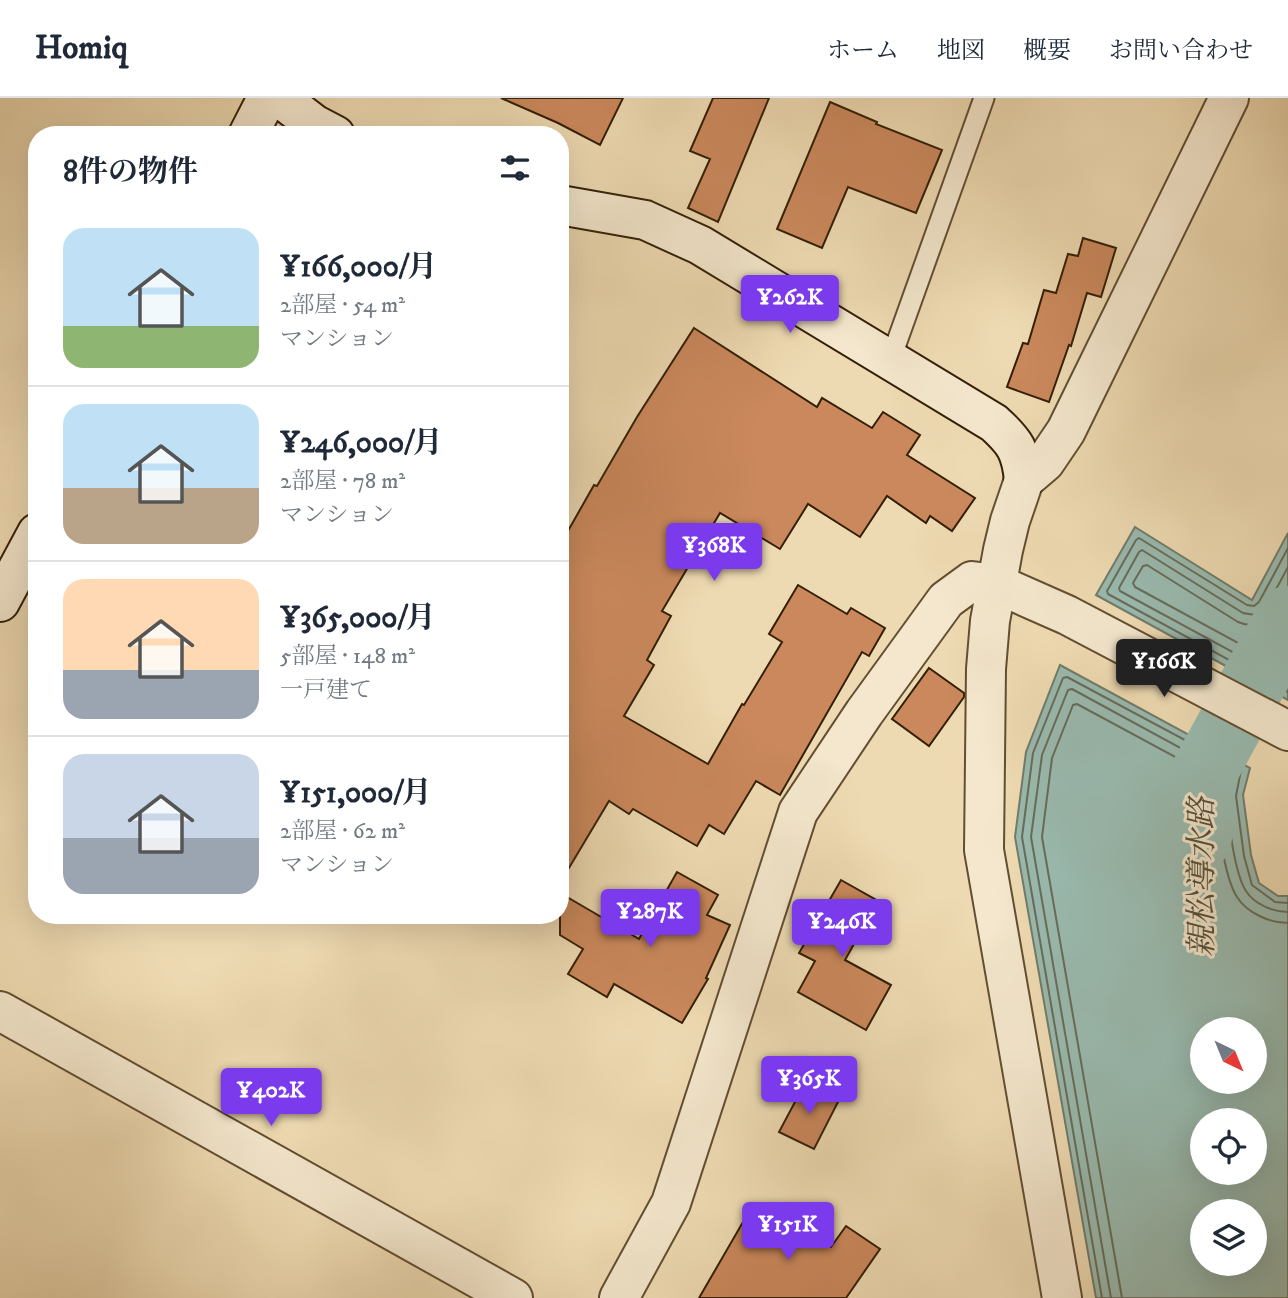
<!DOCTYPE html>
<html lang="ja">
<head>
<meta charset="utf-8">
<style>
  :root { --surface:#fff; --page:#f6f6f7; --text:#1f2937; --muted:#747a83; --line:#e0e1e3; --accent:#7c3aed }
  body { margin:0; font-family:"IM FELL DW Pica","Noto Serif JP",serif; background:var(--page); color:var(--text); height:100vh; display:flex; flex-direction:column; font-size:26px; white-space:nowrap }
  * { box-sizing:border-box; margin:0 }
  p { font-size:23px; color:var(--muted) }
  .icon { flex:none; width:38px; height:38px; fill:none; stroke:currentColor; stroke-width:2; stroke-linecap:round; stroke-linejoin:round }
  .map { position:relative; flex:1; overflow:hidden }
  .side { position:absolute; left:28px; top:28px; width:541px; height:798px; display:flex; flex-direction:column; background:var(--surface); border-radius:28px; box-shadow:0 7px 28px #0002 }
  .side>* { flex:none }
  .needle { width:46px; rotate:137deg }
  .tools { position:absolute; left:1190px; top:919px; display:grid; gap:14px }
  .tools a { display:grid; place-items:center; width:77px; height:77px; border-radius:50%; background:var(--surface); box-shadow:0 7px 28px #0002; font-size:35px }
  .price { position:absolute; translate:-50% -60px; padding:0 16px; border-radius:7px; background:var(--accent); color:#fff; font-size:23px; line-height:46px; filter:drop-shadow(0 2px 4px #0008) }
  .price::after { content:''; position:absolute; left:50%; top:42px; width:21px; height:16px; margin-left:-10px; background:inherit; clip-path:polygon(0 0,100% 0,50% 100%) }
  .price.current { background:#222; color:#fff }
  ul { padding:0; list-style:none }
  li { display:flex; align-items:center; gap:21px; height:175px; padding:0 35px }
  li+li { border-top:2px solid var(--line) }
  li span { display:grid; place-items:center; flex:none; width:196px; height:140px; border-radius:21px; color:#555 }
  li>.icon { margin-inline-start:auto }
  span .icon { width:84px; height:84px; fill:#fffc; stroke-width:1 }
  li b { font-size:30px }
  h2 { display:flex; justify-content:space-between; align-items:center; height:84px; padding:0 35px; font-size:30px }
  header { display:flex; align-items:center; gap:42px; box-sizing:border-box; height:98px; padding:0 35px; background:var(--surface); border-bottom:2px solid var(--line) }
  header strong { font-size:33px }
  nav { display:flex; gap:38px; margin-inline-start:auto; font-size:24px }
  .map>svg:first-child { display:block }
  .water { fill:#99baaf; stroke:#707c6b; stroke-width:2; fill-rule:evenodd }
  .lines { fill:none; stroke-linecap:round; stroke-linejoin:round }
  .shore { stroke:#666c5a; stroke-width:2 }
  .river { stroke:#99baaf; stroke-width:66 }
  .building { fill:#ca885c; stroke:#331f06; stroke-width:2 }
  .lane-casing { stroke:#624e31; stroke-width:23 }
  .street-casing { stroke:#624e31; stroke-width:42 }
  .secondary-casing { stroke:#331f06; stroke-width:42 }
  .lane { stroke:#f4e7cd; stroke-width:19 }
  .street { stroke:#f4e7cd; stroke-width:38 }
  .secondary { stroke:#f4e7cd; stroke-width:38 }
  .labels { text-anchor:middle; stroke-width:6; stroke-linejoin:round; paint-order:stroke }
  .water-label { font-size:32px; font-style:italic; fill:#524e39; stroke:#f4e7cd }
</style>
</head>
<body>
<header>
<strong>Homiq</strong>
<nav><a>ホーム</a><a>地図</a><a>概要</a><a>お問い合わせ</a></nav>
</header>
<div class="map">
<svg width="1288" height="1200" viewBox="0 0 1288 1200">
  <rect width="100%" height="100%" fill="#eedab2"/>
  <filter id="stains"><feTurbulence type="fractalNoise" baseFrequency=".00286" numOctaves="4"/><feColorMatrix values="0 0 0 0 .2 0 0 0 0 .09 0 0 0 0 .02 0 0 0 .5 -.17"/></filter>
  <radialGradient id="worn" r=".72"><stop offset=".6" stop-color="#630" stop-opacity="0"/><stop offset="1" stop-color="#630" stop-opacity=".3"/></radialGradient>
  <path class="water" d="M1135 429 1252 502 1288 435V602L1096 497Z
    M1060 567 1250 670 1243 697 1251 757 1259 785 1278 798H1288V1200H1096L1015 739 1026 654ZM1202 931H1255V984H1202ZM1202 1022H1255V1074H1202ZM1202 1113H1255V1166H1202Z"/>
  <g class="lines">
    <path class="shore" d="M1288 450 1259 504 1254 508 1247 507 1139 440 1136 442 1107 493 1108 496 1288 594
      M1288 469 1266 510 1255 517 1243 515 1142 452 1139 454 1119 490 1120 493 1288 584
      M1288 491C1277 512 1266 536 1238 524L1147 467 1143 468 1133 485 1135 489 1288 572
      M1102 1200 1022 739 1033 655 1063 580 1067 579 1241 672 1236 698 1244 758 1252 787 1275 804 1288 805
      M1111 1200 1031 739 1042 657 1068 592 1072 591 1230 677C1231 684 1227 690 1227 698 1227 719 1235 777 1246 793 1254 806 1273 814 1288 814
      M1122 1200 1042 739 1052 660 1073 607 1077 606 1218 682C1218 687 1217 692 1217 698 1217 722 1224 779 1237 799 1247 815 1270 825 1288 825"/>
    <path class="river" d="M1199 740 1201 680 1288 521"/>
  </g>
  <path class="building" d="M501 0H623L600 47 558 25Z
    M713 0H769L718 124 688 110 710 61 690 53Z
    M830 4 877 24 876 26 942 52 916 115 848 89 822 150 777 131Z
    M1083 140 1116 150 1101 199 1087 195 1071 248 1069 247 1049 304 1007 289 1023 245 1028 246 1044 192 1056 195 1068 156 1078 158Z
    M694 230 817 309 822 300 872 330 883 314 920 337 907 357 975 400 952 433 930 418 926 425 887 398 860 439 808 406 780 451 720 415 662 513 671 518 647 562 654 567 624 618 708 666 742 606 744 607 782 544 769 536 798 487 847 516 851 510 885 530 869 558 862 554 780 697 756 683 724 736 709 727 697 748 633 711 629 716 609 703 560 785V447L594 387 597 388 637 319Z
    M929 570 964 595V599L929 648 892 621Z
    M677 774 718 797 707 817 730 827 706 880 708 881 682 925 614 886 607 899 568 876 583 851 560 837V795L639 841Z
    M841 782 878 803 845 862 891 887 866 932 798 894 815 863 799 855Z
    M805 985 839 1002 814 1051 779 1034Z
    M754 1105 831 1149 846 1128 880 1151 846 1200H699Z"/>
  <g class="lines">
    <defs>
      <path id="lane" d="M890 263 984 0"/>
      <path id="street" d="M0 913 513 1200
        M619 1200 671 1105 798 714 864 615 946 502 972 483 997 486 1067 517 1288 633
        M1062 1200 984 752 986 571 990 523 1003 452 1010 423 1024 382 1045 364 1066 333 1229 0"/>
      <path id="secondary" d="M280 0 314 26 335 37
        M248 37 267 0
        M560 107 645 122 700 147 994 325C1015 344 1021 353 1024 382
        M0 504 37 435"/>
    </defs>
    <use href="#lane" class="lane-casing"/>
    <use href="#street" class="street-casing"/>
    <use href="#secondary" class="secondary-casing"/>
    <use href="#lane" class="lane"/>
    <use href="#street" class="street"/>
    <use href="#secondary" class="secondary"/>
  </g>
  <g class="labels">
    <g class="water-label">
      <text transform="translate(1201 779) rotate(-90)" y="11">親松導水路</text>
    </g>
  </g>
  <rect width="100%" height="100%" filter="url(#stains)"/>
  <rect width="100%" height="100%" fill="url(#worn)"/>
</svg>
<div class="tools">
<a><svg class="needle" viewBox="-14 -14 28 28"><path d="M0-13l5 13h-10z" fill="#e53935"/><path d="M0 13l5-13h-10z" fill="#747a83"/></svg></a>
<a><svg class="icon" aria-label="locate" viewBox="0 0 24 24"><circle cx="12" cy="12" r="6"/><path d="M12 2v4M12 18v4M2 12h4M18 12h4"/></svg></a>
<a><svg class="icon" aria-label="layers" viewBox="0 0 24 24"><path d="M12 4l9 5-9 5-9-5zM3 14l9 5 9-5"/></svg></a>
</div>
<b class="price" style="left:790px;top:237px">¥262K</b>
<b class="price" style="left:714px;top:485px">¥368K</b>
<b class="price current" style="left:1164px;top:601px">¥166K</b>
<b class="price" style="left:650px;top:851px">¥287K</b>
<b class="price" style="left:842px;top:861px">¥246K</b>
<b class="price" style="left:809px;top:1018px">¥365K</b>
<b class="price" style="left:271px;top:1030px">¥402K</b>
<b class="price" style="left:788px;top:1164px">¥151K</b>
<section class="side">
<h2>8件の物件<svg class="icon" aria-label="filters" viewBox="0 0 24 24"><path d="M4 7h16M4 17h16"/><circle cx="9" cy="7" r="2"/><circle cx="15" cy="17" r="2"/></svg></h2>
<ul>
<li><span style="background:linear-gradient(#bfe0f5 70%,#8fb573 0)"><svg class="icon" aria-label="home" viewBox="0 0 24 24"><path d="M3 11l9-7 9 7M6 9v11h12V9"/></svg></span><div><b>¥166,000/月</b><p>2部屋 · 54 m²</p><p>マンション</p></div></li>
<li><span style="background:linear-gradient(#bfe0f5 60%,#b9a48a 0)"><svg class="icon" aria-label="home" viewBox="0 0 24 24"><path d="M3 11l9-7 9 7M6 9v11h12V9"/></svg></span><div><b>¥246,000/月</b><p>2部屋 · 78 m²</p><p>マンション</p></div></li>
<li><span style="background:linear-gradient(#ffd9b3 65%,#9aa5b1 0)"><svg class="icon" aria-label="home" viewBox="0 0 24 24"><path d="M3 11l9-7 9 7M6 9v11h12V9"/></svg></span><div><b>¥365,000/月</b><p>5部屋 · 148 m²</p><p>一戸建て</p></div></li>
<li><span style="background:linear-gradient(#c9d6e8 60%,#9aa5b1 0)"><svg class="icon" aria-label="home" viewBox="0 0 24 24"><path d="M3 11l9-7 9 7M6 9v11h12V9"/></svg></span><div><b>¥151,000/月</b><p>2部屋 · 62 m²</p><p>マンション</p></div></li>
</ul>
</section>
</div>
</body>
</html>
